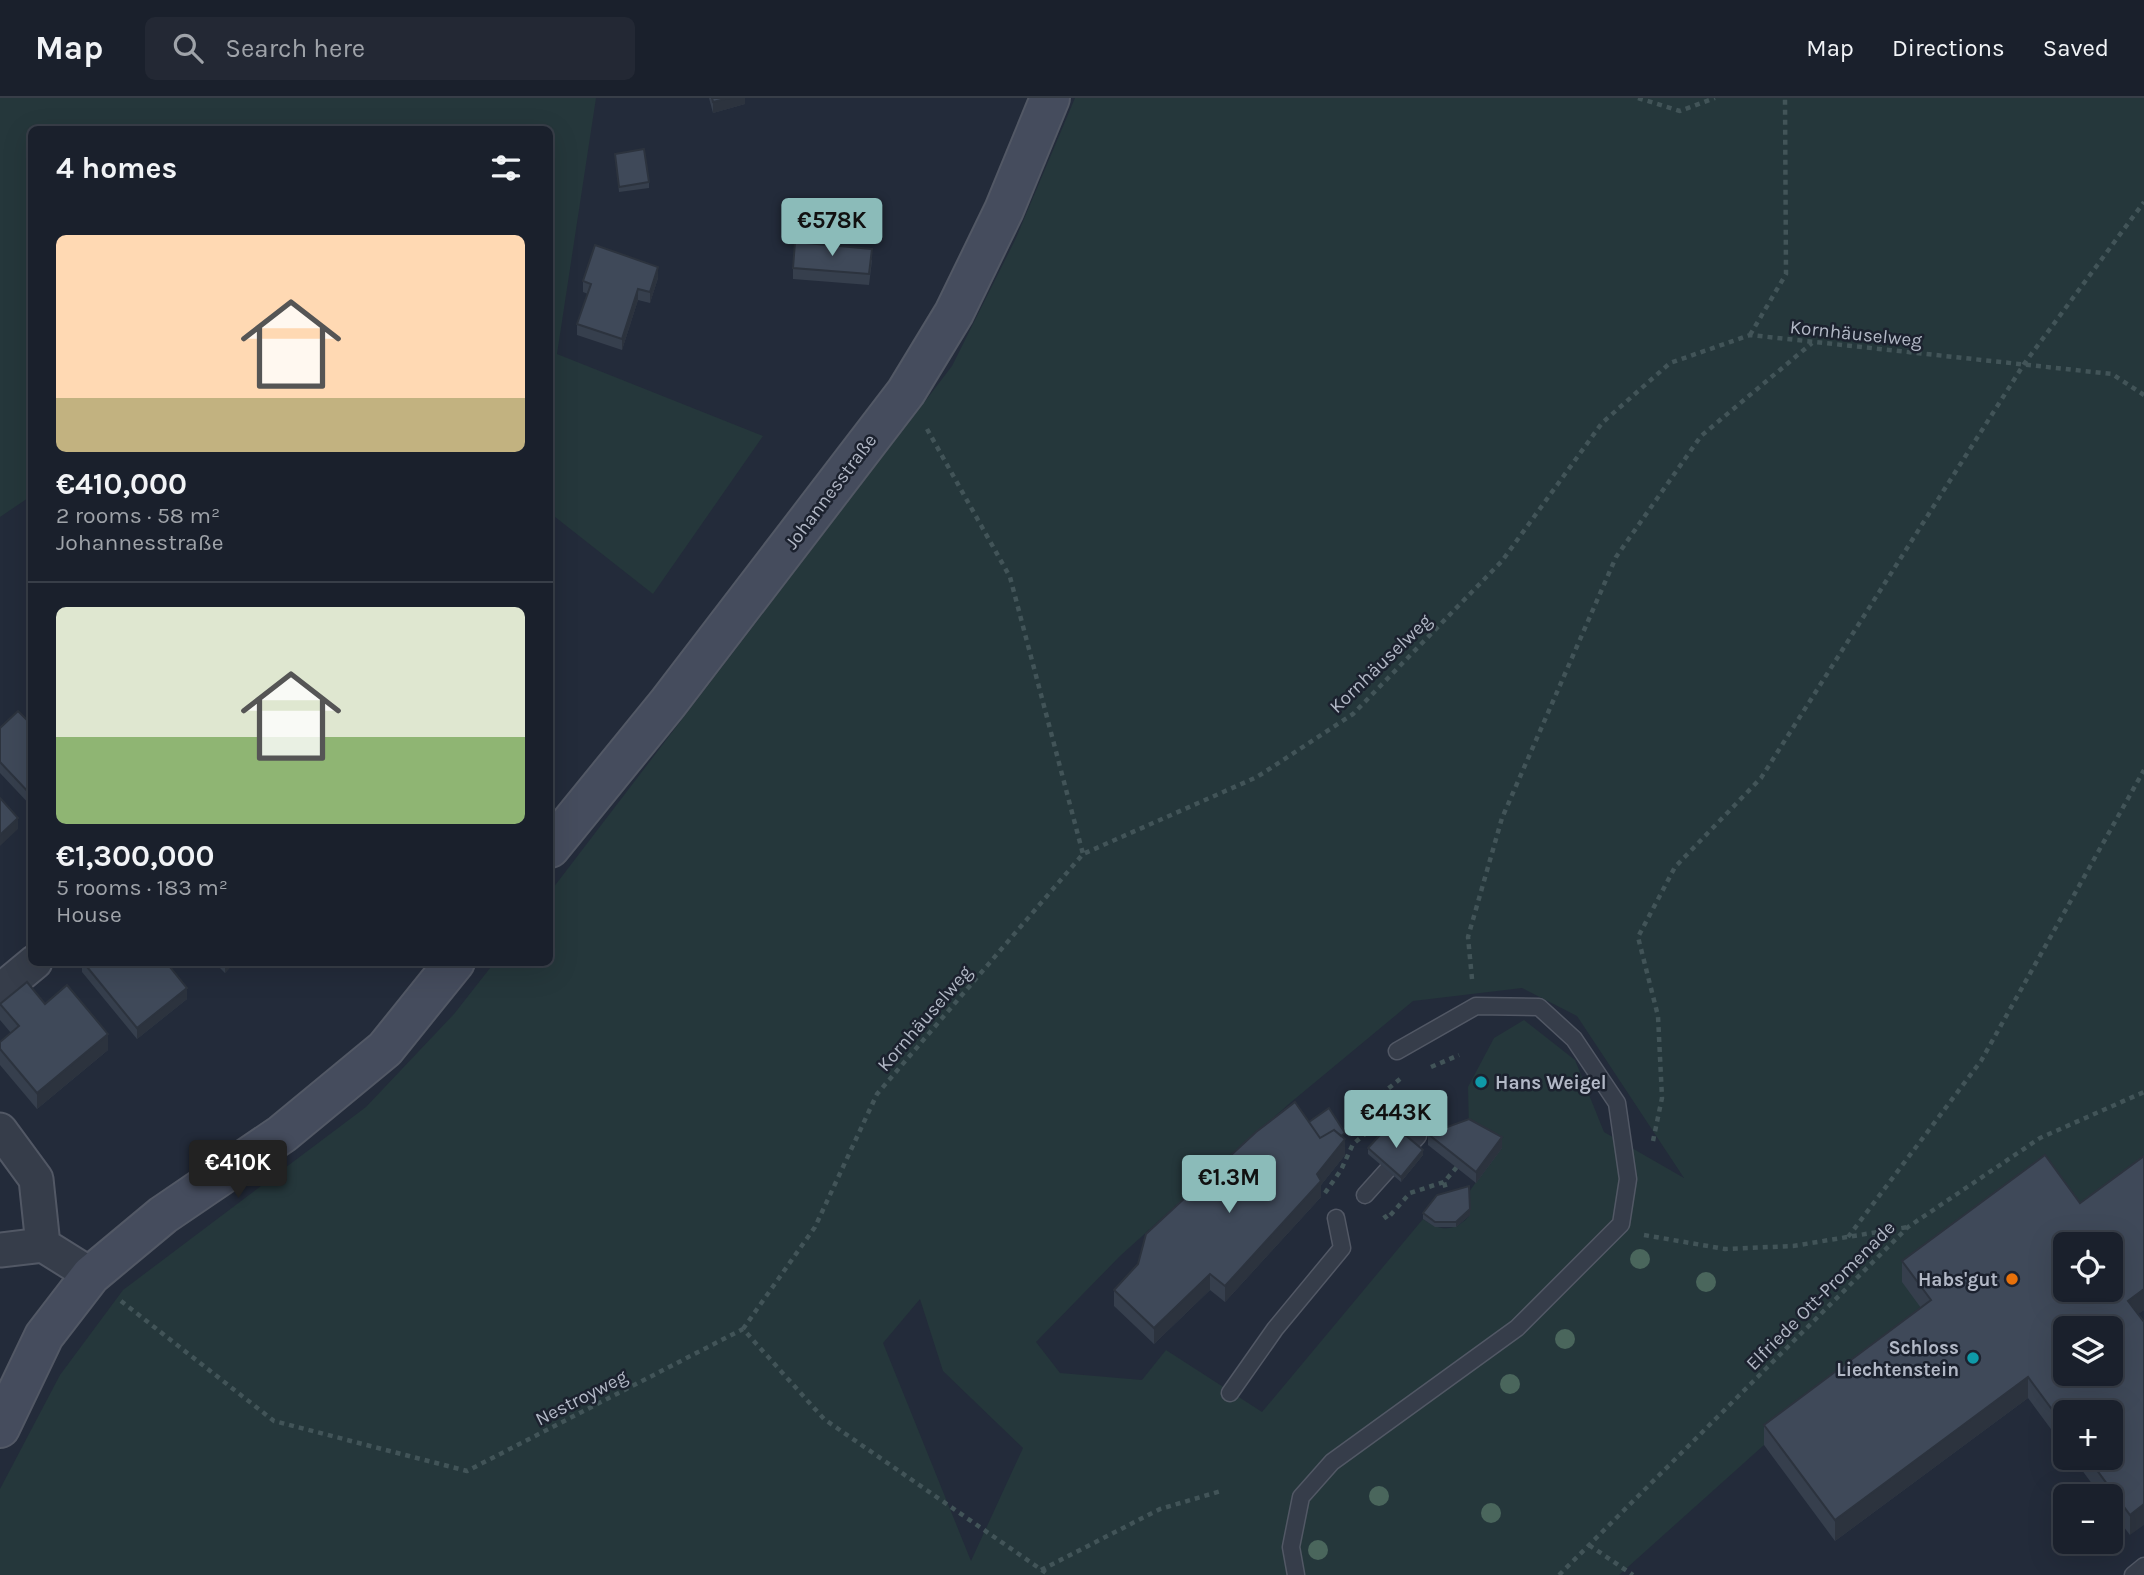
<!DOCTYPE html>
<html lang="en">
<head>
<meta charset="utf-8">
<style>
  :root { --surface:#1a202c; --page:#232834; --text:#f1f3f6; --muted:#9fa3a9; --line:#383e48; --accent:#8bbbb9 }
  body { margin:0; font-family:Karla,sans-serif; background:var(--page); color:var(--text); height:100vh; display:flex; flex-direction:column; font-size:26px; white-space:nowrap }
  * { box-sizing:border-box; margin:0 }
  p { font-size:23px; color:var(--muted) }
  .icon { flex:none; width:38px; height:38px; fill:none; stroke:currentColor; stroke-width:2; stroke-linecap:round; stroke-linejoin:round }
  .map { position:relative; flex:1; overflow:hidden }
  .side { position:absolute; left:28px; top:28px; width:525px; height:840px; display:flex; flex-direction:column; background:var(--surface); border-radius:10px; box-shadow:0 7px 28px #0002,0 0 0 2px var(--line) }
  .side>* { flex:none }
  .tools { position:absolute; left:2053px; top:1134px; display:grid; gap:14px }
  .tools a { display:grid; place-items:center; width:70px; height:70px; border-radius:10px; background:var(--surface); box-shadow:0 7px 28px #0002,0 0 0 2px var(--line); font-size:35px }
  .price { position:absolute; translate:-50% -60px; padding:0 16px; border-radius:7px; background:var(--accent); color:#111; font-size:23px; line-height:46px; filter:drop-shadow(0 2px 4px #0008) }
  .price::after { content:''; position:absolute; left:50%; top:42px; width:21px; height:16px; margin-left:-10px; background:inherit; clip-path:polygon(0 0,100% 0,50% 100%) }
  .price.on { background:#222; color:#fff }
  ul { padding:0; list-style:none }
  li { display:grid; align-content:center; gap:14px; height:371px; padding:0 28px }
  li+li { border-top:2px solid var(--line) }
  li span { display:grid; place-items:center; height:217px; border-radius:10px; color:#555 }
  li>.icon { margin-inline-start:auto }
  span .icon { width:126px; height:126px; fill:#fffc; stroke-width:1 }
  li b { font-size:30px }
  h2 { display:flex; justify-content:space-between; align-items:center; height:84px; padding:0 28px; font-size:30px }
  header { display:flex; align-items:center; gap:42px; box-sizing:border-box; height:98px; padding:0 35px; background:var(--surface); border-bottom:2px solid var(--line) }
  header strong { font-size:33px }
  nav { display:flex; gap:38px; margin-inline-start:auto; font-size:24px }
  .search { width:490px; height:63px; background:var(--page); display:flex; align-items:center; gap:18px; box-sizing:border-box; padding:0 24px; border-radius:10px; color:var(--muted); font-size:26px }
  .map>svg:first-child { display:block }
  .green { fill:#25373b; fill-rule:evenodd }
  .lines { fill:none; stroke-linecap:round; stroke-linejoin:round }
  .lane-casing { stroke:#525865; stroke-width:19 }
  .street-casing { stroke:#525865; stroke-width:37 }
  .secondary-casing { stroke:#525865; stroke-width:42 }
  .path { stroke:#425458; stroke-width:4.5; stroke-dasharray:5 5; stroke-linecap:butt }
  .lane { stroke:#363d4a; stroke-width:16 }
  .street { stroke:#363d4a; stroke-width:33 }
  .secondary { stroke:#454c5d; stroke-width:38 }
  .tree { fill:#4a665c }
  .wall { fill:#363f4d }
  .shaded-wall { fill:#2c333e }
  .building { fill:#3f4959; stroke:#2c333e; stroke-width:2; fill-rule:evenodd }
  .culture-dot { fill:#0f9aa8; stroke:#1c222f; stroke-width:2.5 }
  .food-dot { fill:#e8710a; stroke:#1c222f; stroke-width:2.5 }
  .labels { text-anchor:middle; stroke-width:5; stroke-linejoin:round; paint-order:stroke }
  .street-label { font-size:19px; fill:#b2b8c6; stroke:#1c222f }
  .poi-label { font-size:19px; font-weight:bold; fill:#b2b8c6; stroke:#1c222f; text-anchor:end }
</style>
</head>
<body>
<header>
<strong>Map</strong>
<div class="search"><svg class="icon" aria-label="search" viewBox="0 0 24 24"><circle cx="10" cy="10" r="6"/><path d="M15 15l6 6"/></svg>Search here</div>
<nav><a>Map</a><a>Directions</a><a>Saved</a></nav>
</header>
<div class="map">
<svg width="2144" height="1477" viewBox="0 0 2144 1477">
  <rect width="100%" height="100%" fill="#232b3a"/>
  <path class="green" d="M0 0H596L557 256 763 338 653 496 550 415V32H32L31 398 0 419Z
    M1075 0H2144V1079L1931 1223 1764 1347 1619 1477H0V1391L60 1277 123 1192 366 1009 454 916 494 865 550 864V794L952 268 1016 140ZM1522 890 1577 918 1684 1080 1604 1034 1575 962 1524 922 1494 940 1468 989 1469 1032 1476 1084 1469 1094 1470 1117C1455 1134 1441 1134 1423 1121L1262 1314 1166 1252 1142 1282 1060 1275 1036 1244 1120 1158 1290 1005 1413 903ZM920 1201 943 1273 1023 1350 971 1463 883 1245Z"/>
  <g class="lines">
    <defs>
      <path id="lane" d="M1365 1097 1418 1038
        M1230 1295 1275 1231 1342 1150 1336 1120
        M1296 1477 1291 1449 1301 1399 1332 1364 1517 1230 1621 1126 1628 1081 1617 1005 1574 941 1539 909 1476 908 1397 953
        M2133 1477 2144 1468"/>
      <path id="street" d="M0 893 35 864
        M0 1032 36 1081 43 1147
        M0 1152 43 1147 91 1177"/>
      <path id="secondary" d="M550 750 668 605 906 294 954 215 1004 112 1050 0
        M0 1330 44 1238 91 1177 163 1117 282 1036 385 951 455 864"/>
    </defs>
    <use href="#lane" class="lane-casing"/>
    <use href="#street" class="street-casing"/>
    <use href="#secondary" class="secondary-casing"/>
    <path class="path" d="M1638 0 1680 13 1715 0
      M1750 237 1786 176 1785 0
      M927 331 1010 479 1083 756
      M1472 881 1468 839 1502 720 1616 459 1701 338 1812 245
      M1431 969 1459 957
      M1653 1043 1662 1000 1658 918 1638 839 1675 769 1761 680 2024 266 2144 104
      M1325 1095 1341 1072 1353 1046 1371 1031 1358 1015 1400 981
      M1448 1099 1444 1084 1457 1069
      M1384 1117 1387 1121 1410 1095 1444 1084
      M1644 1137 1725 1151 1793 1148 1908 1129
      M1848 1139 1981 963 2144 672
      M121 1203 274 1323 467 1373 743 1231 824 1321 1049 1477
      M743 1231 815 1129 877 996 1083 756 1257 679 1353 616 1502 463 1602 325 1670 265 1750 237 2112 276 2144 297
      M1589 1447 1633 1477
      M1041 1472 1160 1411 1221 1393
      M1559 1477 1908 1129 2040 1040 2144 994"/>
    <use href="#lane" class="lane"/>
    <use href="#street" class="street"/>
    <use href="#secondary" class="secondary"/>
  </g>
  <g class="tree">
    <circle cx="1640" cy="1161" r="10"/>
    <circle cx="1706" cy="1184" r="10"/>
    <circle cx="1565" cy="1241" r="10"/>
    <circle cx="1510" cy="1286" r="10"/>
    <circle cx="1379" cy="1398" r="10"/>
    <circle cx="1491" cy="1415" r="10"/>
    <circle cx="1318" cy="1452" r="10"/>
  </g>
  <path class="wall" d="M709 0H745V6L713 15Z
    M615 56 649 84V90L619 94Z
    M872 162 869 187 793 181V170Z
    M658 180 650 205 638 202 622 252 577 237V226L588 196 583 194V183Z
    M32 627V709L0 675V630Z
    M82 864H166L187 901 137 941 82 874Z
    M214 864H235L225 875Z
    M0 906H45L108 952 37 1011 0 967V944L11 935 0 922Z
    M1428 1036 1502 1050 1476 1085 1428 1047Z
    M1344 1041 1345 1057 1321 1087V1099L1225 1204 1210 1192 1154 1246 1114 1208V1192Z
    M1368 1050 1423 1057 1401 1084 1368 1056Z
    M1423 1115 1470 1117 1456 1129H1435L1423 1121Z
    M1902 1163 2144 1212 2138 1216 2130 1437 2110 1411V1398H2101L2073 1360H2110L2065 1314V1350L2028 1300 1835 1443 1764 1347V1327L1921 1210 1902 1184Z"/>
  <path class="shaded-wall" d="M729 0H745V6L713 15V4Z
    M658 169V180L650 205V194Z
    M638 191V202L622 252V241Z
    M18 720V731L0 748V737Z
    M225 864H235L225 875Z
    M187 890V901L137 941V930Z
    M108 936V952L37 1011V995Z
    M1502 1039V1050L1476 1085V1074Z
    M1345 1041V1057L1321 1087V1099L1225 1204V1188Z
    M1423 1052V1057L1401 1084V1079Z
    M1470 1111V1117L1456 1129V1124Z
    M1210 1176V1192L1154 1246V1230Z
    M2144 1191V1212L2128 1223V1203Z
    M2028 1279V1300L1835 1443V1422Z
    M2144 1406V1427L2130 1437V1417Z"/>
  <path class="building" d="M712 0H729L713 4Z
    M644 51 649 84 619 89 615 56Z
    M795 144 872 151 869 176 793 170Z
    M595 147 658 169 650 194 638 191 622 241 577 226 591 186 583 183Z
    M18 613 32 627V698L0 664V630Z
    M0 700 18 720 0 737Z
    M83 864H166L187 890 137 930Z
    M27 884 45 906 67 887 108 936 37 995 0 951V944L19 928 0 906Z
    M1295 1004 1320 1040 1334 1032 1345 1041 1317 1076 1321 1083 1225 1188 1210 1176 1154 1230 1114 1192 1138 1166 1146 1136 1256 1034Z
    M1329 1010 1345 1035 1341 1038 1334 1032 1320 1040 1309 1024Z
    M1469 1021 1502 1039 1476 1074 1428 1036Z
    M1391 1025 1423 1052 1401 1079 1368 1050Z
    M2045 1057 2080 1105 2144 1058V1191L2128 1203 2144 1224V1406L2130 1417 2088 1360H2110V1314H2065V1329L2028 1279 1835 1422 1764 1327 1931 1202 1902 1163ZM2065 1146H2110V1192H2065ZM2065 1230H2110V1276H2065Z
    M1469 1088 1470 1111 1456 1124H1435L1423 1115 1437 1097Z"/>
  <g class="culture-dot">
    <circle cx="1481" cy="984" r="7"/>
    <circle cx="1973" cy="1260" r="7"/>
  </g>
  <circle class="food-dot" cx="2012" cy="1181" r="7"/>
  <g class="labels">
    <g class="street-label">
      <text transform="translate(1856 235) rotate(6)" y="7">Kornhäuselweg</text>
      <text transform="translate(830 393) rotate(-53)" y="7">Johannesstraße</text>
      <text transform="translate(1380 565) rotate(-44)" y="7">Kornhäuselweg</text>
      <text transform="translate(924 920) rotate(-49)" y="7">Kornhäuselweg</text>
      <text transform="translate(1820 1197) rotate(-45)" y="7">Elfriede Ott-Promenade</text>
      <text transform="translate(581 1299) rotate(-27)" y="7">Nestroyweg</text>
    </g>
    <g class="poi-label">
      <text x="1495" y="991" text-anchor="start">Hans Weigel</text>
      <text x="1998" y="1188">Habs'gut</text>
      <text x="1959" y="1256">Schloss<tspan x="1959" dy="22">Liechtenstein</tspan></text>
    </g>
  </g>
</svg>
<div class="tools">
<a><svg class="icon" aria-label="locate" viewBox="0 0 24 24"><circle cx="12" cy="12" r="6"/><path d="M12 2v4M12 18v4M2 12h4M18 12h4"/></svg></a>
<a><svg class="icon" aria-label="layers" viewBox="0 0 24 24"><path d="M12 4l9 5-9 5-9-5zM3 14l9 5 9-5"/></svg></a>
<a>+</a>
<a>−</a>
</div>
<b class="price" style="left:832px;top:160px">€578K</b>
<b class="price" style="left:1396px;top:1052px">€443K</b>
<b class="price on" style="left:238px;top:1102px">€410K</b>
<b class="price" style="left:1229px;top:1117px">€1.3M</b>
<section class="side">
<h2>4 homes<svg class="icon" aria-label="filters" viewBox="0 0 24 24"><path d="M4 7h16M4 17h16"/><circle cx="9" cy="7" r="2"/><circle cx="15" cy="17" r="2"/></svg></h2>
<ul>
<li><span style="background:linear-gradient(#ffd9b3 75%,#c2b280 0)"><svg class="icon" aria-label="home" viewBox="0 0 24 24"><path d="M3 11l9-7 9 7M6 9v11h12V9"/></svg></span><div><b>€410,000</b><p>2 rooms · 58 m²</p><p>Johannesstraße</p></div></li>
<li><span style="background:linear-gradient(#dfe7d0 60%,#8fb573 0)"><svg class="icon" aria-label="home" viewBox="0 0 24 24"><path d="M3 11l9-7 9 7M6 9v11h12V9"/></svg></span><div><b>€1,300,000</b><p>5 rooms · 183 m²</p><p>House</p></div></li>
</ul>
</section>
</div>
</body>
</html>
